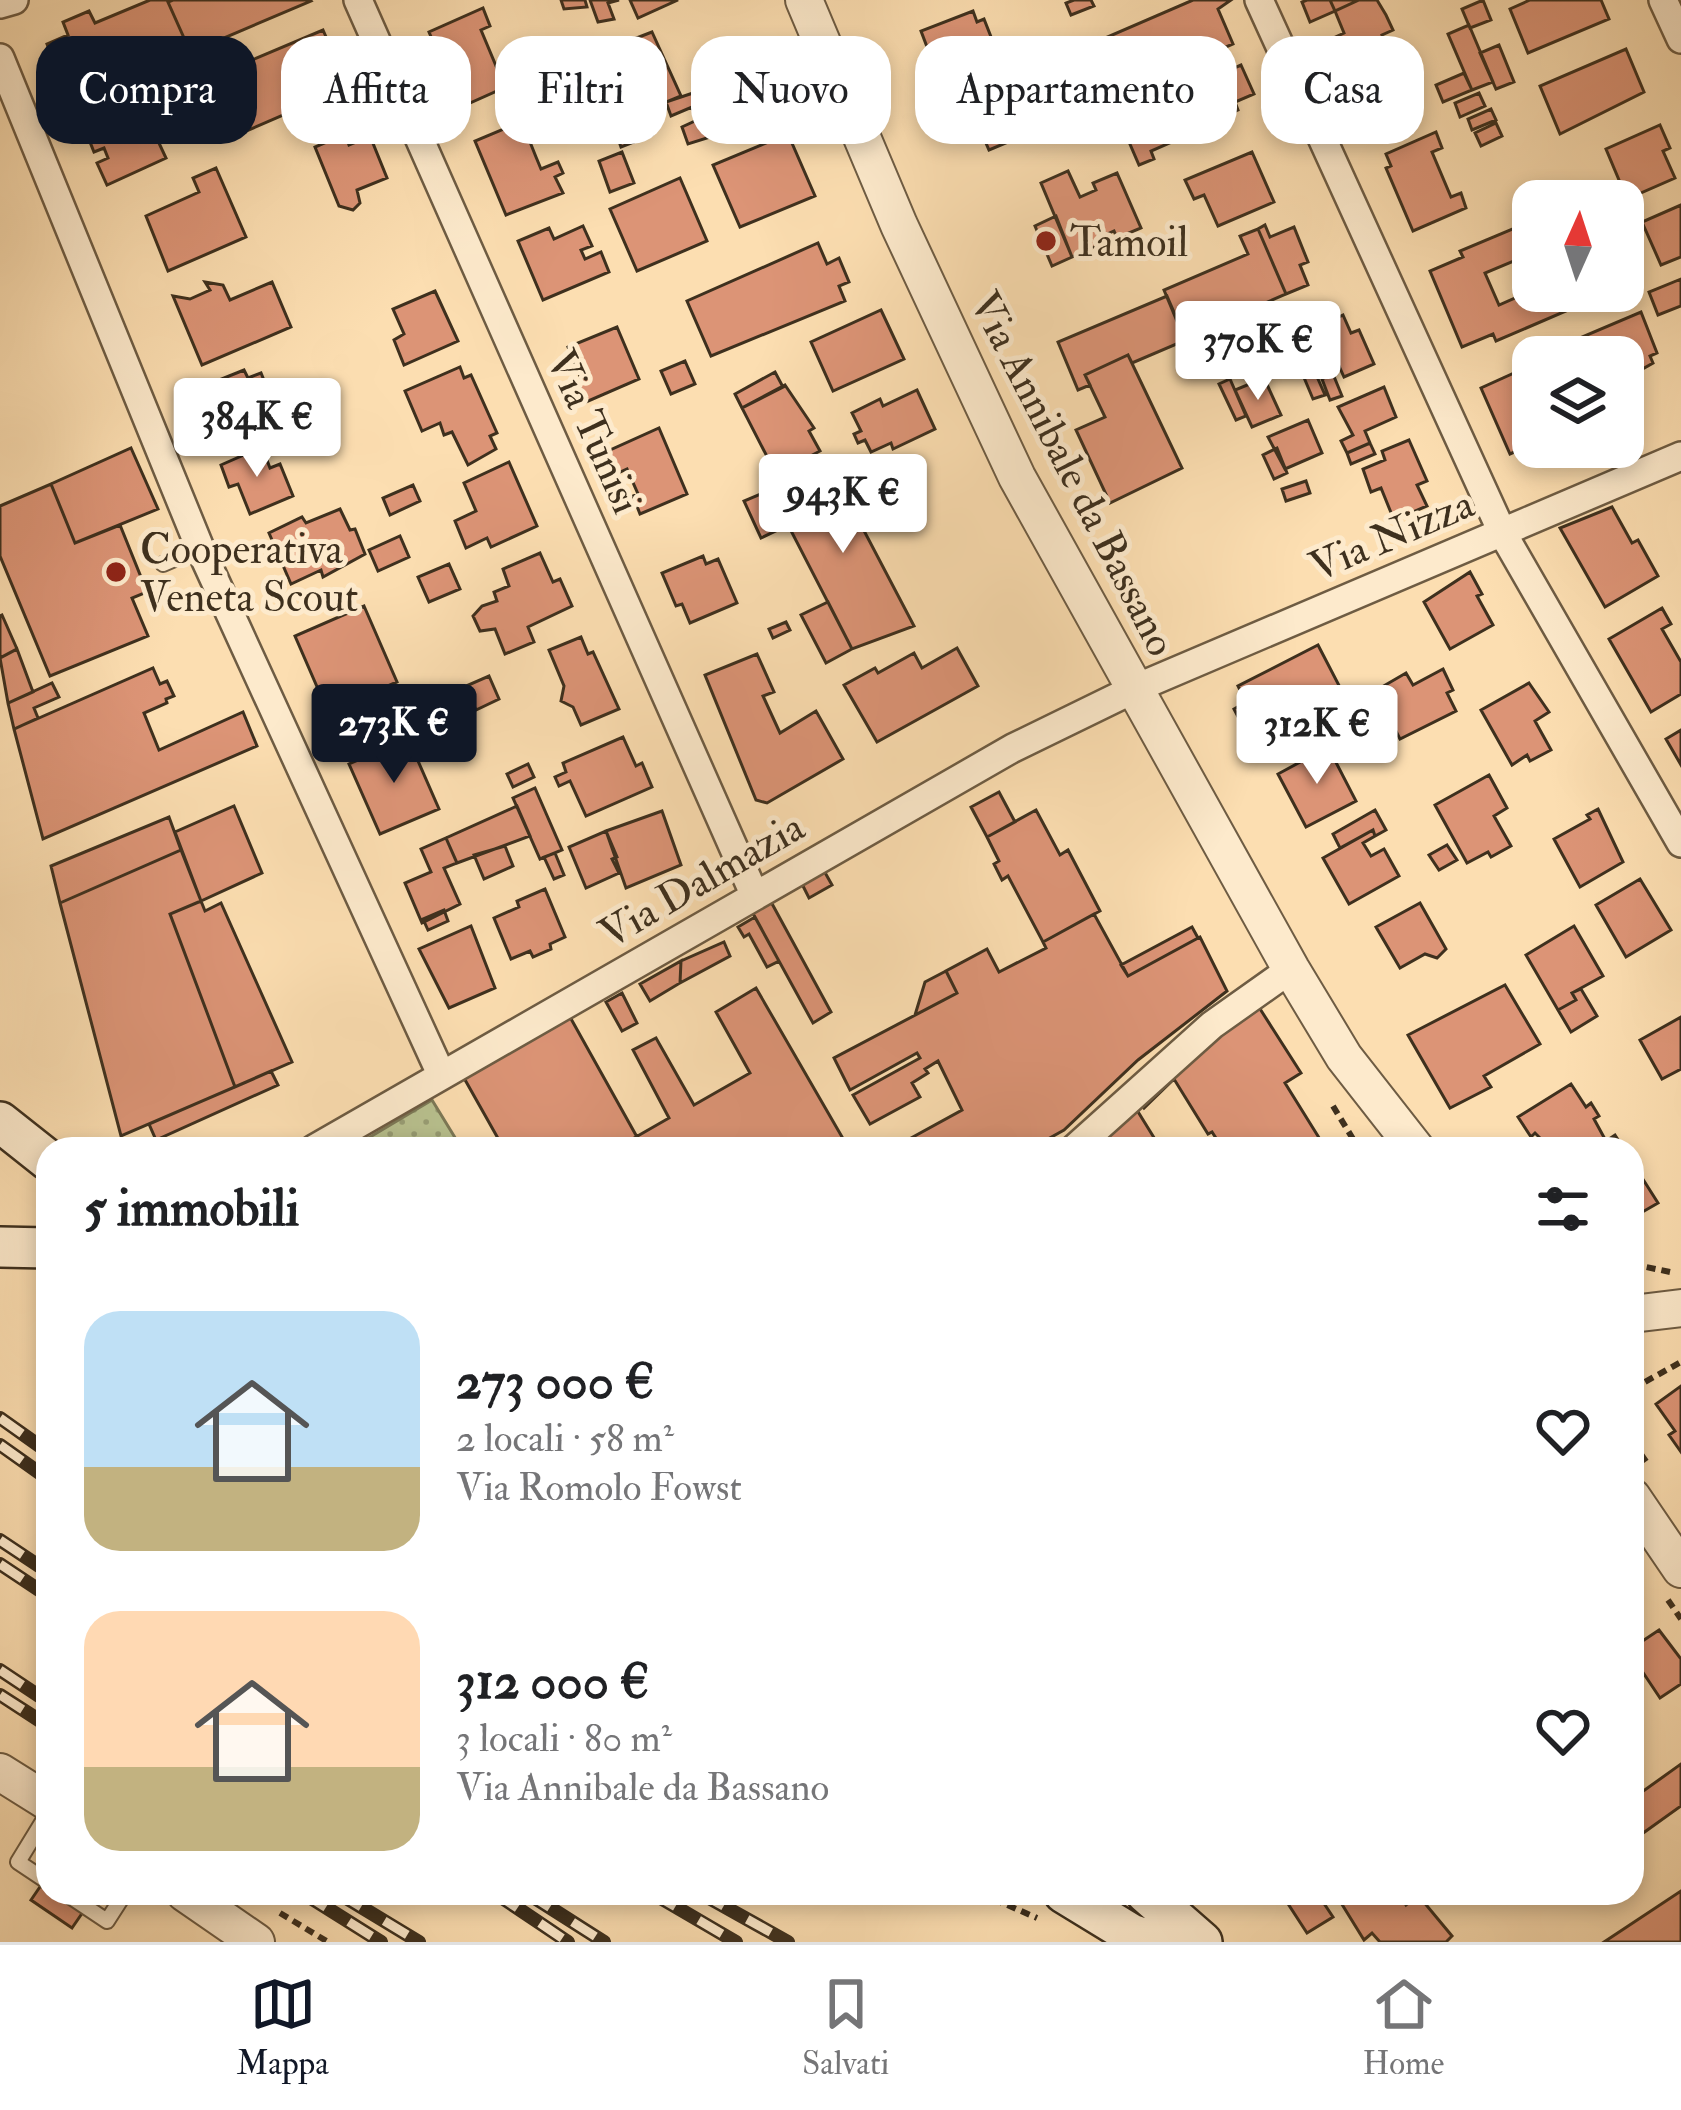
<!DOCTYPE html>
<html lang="it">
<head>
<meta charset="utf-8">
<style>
  :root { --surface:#fff; --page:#f6f6f6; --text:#202124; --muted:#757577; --line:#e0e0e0; --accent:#111827 }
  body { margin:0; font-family:"IM FELL Double Pica",serif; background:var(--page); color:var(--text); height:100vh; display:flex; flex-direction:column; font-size:45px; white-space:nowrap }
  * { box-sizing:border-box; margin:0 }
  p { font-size:39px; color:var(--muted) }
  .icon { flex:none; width:66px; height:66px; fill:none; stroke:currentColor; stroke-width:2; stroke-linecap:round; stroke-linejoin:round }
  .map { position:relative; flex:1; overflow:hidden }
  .panel { position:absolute; left:36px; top:1137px; width:1608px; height:768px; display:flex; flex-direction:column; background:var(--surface); border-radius:36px; box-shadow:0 6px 18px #0003 }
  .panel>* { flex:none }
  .banner { position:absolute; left:36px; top:36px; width:1611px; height:108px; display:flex; gap:24px }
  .needle { width:78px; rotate:3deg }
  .controls { position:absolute; left:1512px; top:180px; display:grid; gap:24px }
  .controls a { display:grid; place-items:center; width:132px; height:132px; border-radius:24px; background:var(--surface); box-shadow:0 6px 18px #0003; font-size:60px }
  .price { position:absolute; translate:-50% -102px; padding:0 27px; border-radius:12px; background:#fff; color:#222; font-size:39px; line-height:78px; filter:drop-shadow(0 3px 6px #0008) }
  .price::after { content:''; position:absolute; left:50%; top:72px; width:36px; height:27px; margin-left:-18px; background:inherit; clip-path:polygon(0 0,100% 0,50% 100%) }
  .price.current { background:var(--accent); color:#fff }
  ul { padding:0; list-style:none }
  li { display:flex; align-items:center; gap:36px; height:300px; padding:0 48px }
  li span { display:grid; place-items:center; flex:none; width:336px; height:240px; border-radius:36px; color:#555 }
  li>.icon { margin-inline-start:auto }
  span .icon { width:144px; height:144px; fill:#fffc; stroke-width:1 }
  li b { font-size:51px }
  h2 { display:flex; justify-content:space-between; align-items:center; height:144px; padding:0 48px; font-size:51px }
  .tag { padding:0 42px; border-radius:36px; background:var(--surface); box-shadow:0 6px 18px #0003; font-size:42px; line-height:108px }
  .tag.current { background:var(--accent); color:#fff }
  .tabs { display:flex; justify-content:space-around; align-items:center; height:168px; border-top:3px solid var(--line); background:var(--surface); font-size:33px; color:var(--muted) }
  .tabs a { display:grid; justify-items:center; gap:6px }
  .tabs .current { color:var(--accent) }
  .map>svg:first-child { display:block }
  .grass { fill:url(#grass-dots); stroke:#7c7957; stroke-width:3 }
  .building { fill:#dc9476; stroke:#3e301e; stroke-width:3 }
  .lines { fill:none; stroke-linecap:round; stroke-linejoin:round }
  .service-casing { stroke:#6e5c43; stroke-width:18 }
  .minor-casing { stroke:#6e5c43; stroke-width:32 }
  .tertiary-casing { stroke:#6e5c43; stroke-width:40 }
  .secondary-casing { stroke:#3e301e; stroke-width:44 }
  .path { stroke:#3e301e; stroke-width:6; stroke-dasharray:9 6; stroke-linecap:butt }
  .service { stroke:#fdeacc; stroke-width:14 }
  .minor { stroke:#fdeacc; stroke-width:27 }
  .tertiary { stroke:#fdeacc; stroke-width:36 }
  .secondary { stroke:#fdeacc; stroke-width:39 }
  .rail-casing { stroke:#3e301e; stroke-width:14 }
  .rail { stroke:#fdeacc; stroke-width:9; stroke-dasharray:27; stroke-linecap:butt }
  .poi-dot { fill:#8f2418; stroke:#fdeacc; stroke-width:4.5 }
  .labels { text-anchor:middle; stroke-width:10; stroke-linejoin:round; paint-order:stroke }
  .poi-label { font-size:42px; fill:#3e301e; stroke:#fdeacc; text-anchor:start }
  .street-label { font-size:42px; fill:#3e301e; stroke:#fdeacc }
</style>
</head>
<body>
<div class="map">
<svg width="1681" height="1942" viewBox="0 0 1681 1942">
  <defs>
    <pattern id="grass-dots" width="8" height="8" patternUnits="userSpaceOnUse" patternTransform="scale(3)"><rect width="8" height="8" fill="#b9c290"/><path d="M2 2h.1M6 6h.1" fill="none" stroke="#989e75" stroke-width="1.8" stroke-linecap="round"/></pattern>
  </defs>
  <rect width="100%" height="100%" fill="#fcdeb1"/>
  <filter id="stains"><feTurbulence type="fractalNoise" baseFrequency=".00167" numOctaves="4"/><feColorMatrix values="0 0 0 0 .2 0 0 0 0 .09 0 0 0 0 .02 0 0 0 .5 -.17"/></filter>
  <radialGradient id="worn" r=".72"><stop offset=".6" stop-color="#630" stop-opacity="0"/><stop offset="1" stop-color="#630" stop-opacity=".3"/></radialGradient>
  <path class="grass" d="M432 1100 462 1149H350Z"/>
  <path class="building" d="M150 0H167L197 67 136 93 133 81 73 108 47 44 68 35 63 22 89 11 95 23Z
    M173 0H310L311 1 205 46 211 61 197 67 168 2Z
    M561 0H585L587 7 564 9Z
    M590 0H619L608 3 614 19 598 22Z
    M630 0H678L638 18Z
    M1074 0H1091L1094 6 1071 15 1066 3Z
    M1193 0H1231L1218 9 1233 44 1127 90 1105 38Z
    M1307 0H1330L1335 11 1310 22 1302 2Z
    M1330 0H1359L1335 11Z
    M1359 0H1377L1386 15 1393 30 1382 35 1401 79 1410 75 1418 93 1363 118 1329 40 1344 33 1335 11Z
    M1483 0 1491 20 1470 28 1462 9Z
    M1530 0H1601L1609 19 1528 53 1510 9Z
    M483 8 490 26 481 30 499 73 509 69 515 83 461 107 429 32Z
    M973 11 977 22 984 19 1002 65 974 76 972 71 934 86 926 63 932 60 921 31Z
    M1469 25 1493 82 1472 90 1448 34Z
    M323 30 348 87 244 132 219 74Z
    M652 32 681 96 613 124 582 59Z
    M1499 45 1514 82 1496 89 1480 53Z
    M721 47 729 49 728 68 718 65Z
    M729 49 739 51 735 69 728 68Z
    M1626 49 1644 92 1560 134 1540 86Z
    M219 57 223 68 201 78 197 67Z
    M572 63 577 76 551 85 546 73Z
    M1241 65 1254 94 1235 102 1238 110 1211 122 1195 85Z
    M1073 67 1094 117 1055 133 1051 124 989 150 969 104 1031 78 1033 83Z
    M765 69 779 104 739 120 742 127 688 144 682 127 697 120 692 107 671 116 666 102Z
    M1464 73 1472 90 1443 102 1436 85Z
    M158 83 167 105 146 115 136 93Z
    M595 88 613 124 604 128 602 124 596 126 592 114 585 117 576 96Z
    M1479 93 1485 106 1460 117 1455 103Z
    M167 105 179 132 158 141 166 158 107 185 97 163 108 158 104 148 94 152 86 132 143 108 146 115Z
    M1168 107 1181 138 1151 151 1154 159 1139 165 1120 121Z
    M1491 109 1496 120 1472 130 1468 119Z
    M643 112 652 135 621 147 613 124Z
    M530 118 537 134 528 137 536 157 541 169 558 162 563 173 555 177 563 193 506 215 475 141Z
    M1496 123 1502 136 1481 146 1475 133Z
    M1660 125 1670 148 1663 151 1675 178 1627 199 1606 149Z
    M1436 132 1442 148 1432 152 1451 197 1461 193 1466 208 1413 231 1386 168 1391 166 1386 154Z
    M345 134 349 145 370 136 387 178 357 190 360 203 353 210 339 206 315 147Z
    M788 134 815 196 740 227 713 165Z
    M622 152 634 183 610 192 599 161Z
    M1252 152 1274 202 1218 226 1204 195 1194 199 1185 180Z
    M216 168 246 237 168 271 146 216 199 192 193 178Z
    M1068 171 1080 197 1096 190 1093 183 1117 173 1141 228 1117 238 1114 231 1105 235 1107 241 1072 257 1041 183Z
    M680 178 707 241 637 271 610 209Z
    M1681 205V257L1661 265 1642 222Z
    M1056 216 1072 257 1052 266 1035 226Z
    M1527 223 1533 237V253L1485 273 1499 305 1533 290 1557 291 1566 311 1496 341 1493 334 1462 347 1430 271 1463 257 1460 251Z
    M1265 225 1270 237 1294 227 1308 262 1300 265 1308 285 1286 294 1258 229Z
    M583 226 592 246 581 250 585 259 601 252 609 272 543 300 518 241 549 228 554 239Z
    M1258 229 1286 294 1184 338 1164 290 1248 254 1240 236Z
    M818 243 827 264 839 258 849 282 839 286 845 301 711 356 687 301Z
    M1681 279V306L1658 315 1649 292Z
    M205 282 223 285 230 300 272 282 291 327 202 365 173 296 190 299 210 290Z
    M435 291 458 341 404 365 394 340 404 334 393 309Z
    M1557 291H1575L1578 298 1562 304Z
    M1167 296 1186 340 1132 363 1128 355 1085 375 1090 385 1078 390 1058 342Z
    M881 310 904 359 833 391 811 342Z
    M1641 312 1657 353 1650 356 1653 363 1623 380V357H1590L1582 337Z
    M1343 315 1351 333 1359 330 1374 364 1344 377 1321 326Z
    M1299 325 1308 347 1292 353 1283 331Z
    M617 327 639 379 586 402 578 383 582 381 568 347Z
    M1128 355 1182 468 1110 503 1076 430 1105 417 1085 375Z
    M685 361 695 384 671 394 661 371Z
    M1311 363 1325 395 1313 399 1300 368Z
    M460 367 464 378 471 375 497 433 490 436 496 449 468 465 452 432 444 435 440 423 422 431 405 391Z
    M1523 369 1533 391V444L1510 454 1481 388Z
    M244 370 248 378 261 373 278 415 211 444 189 392Z
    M775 372 783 387 742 408 735 394Z
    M1333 374 1342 396 1330 400 1322 379Z
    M1264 378 1281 415 1252 427 1235 390Z
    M1230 379 1246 416 1236 420 1219 384Z
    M785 385 814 428 809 431 820 451 776 474 742 408Z
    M1384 387 1396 417 1365 431 1370 443 1347 453 1341 441 1353 435 1338 407Z
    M917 390 935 429 893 449 891 443 871 452 865 440 858 443 854 434 861 431 852 413 880 399 883 406Z
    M1308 420 1322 453 1285 469 1268 437Z
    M659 428 687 494 640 514 633 496 638 494 627 469 618 473 608 451Z
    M1409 440 1427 481 1417 485 1427 506 1394 520 1381 488 1371 492 1363 469 1385 460 1382 451Z
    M1370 443 1375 454 1351 464 1347 453Z
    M262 447 270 468 280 464 293 496 250 514 238 484 229 487 221 465Z
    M131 448 158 509 75 543 51 484Z
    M1277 448 1287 473 1274 479 1263 455Z
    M509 462 537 526 491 547 487 538 466 548 455 521 476 511 464 483Z
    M854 467 861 502 850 504 914 626 852 649 770 490Z
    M1306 481 1310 493 1286 501 1282 489Z
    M51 484 75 543 120 525 147 592 132 598 148 636 50 676 0 556V506Z
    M413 485 420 501 390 515 383 498Z
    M770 490 788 525 761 538 744 501Z
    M1612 507 1632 543 1638 540 1658 576 1605 607 1560 528Z
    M340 509 350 530 355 529 365 554 323 577 321 570 291 584 269 533 302 517 306 523Z
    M400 536 409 557 378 571 369 550Z
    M540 553 553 582 560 579 572 606 528 627 534 642 505 654 495 629 480 631 473 616 482 606 497 601 494 592 509 586 503 569Z
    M703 556 706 564 718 559 737 603 690 623 682 604 676 606 662 573Z
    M449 564 460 589 429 602 418 577Z
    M1470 572 1482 594 1477 596 1493 625 1450 649 1424 602Z
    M828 602 852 649 826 663 801 615Z
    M364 606 397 682 328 712 295 636Z
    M1662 608 1671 624 1662 629 1681 662V694L1651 712 1609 639Z
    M2 615 17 649 0 658V616Z
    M786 622 790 630 773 638 769 629Z
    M581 637 588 654 593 652 619 709 581 725 573 707 561 701 564 686 549 650Z
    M1318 645 1345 697 1259 741 1250 725 1244 728 1234 709 1246 702 1238 686Z
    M957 648 978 686 877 742 844 685 875 668 878 673 914 653 922 668Z
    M17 649 33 692 8 703 0 658Z
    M757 654 774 692 763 696 780 733 816 711 843 759 767 803 756 800 705 675Z
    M153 668 160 684 167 681 174 696 166 699 167 703 144 713 159 750 243 712 257 746 43 839 14 729Z
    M1443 669 1453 690 1447 693 1456 711 1400 739 1375 691 1406 673 1413 685Z
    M489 676 499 699 476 710 466 686Z
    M52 683 59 697 34 708 38 718 14 729 8 703Z
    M1529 683 1549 712 1535 721 1551 750 1530 761 1527 755 1512 765 1481 710Z
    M1681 730V765L1666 739Z
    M623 737 636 766 642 763 652 787 586 816 570 781 559 786 555 777 566 772 563 763Z
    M408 738 439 809 380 834 349 764Z
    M1328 747 1356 801 1306 827 1278 774Z
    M528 764 534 777 513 787 507 774Z
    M1489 775 1507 808 1494 816 1511 846 1491 857 1488 852 1467 863 1435 805Z
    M535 788 562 850 540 859 513 798Z
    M999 792 1015 822 987 837 971 807Z
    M234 806 262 873 201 901 175 832Z
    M517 806 530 836 457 863 446 838Z
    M1598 809 1623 862 1580 887 1554 839 1590 819 1587 815Z
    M1036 810 1060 855 1068 850 1100 911 1043 942 1008 876 1002 880 994 864 999 861 987 837Z
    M1375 810 1386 830 1375 836 1373 830 1340 848 1333 834Z
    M662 811 681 865 626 888 606 831Z
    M169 817 181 850 60 903 51 866Z
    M1373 830 1375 836 1363 843 1371 856 1384 849 1399 876 1349 904 1323 858Z
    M606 831 617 857 612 859 619 873 586 888 569 847Z
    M446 838 457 863 444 868 460 904 422 923 405 883 431 872 421 849Z
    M1447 845 1457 860 1439 870 1429 855Z
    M505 846 513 866 484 879 474 855Z
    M181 850 201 901 170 914 235 1087 121 1136 60 903Z
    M555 853 564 875 554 879 544 857Z
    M823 869 832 885 809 898 801 882Z
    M1640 879 1671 930 1626 957 1596 905Z
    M545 889 565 937 550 944 551 949 533 957 530 951 511 959 494 918 519 907 517 901Z
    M770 900 831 1012 813 1023 751 910Z
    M201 901 205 911 221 903 292 1062 235 1087 170 914Z
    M1420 903 1446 949 1437 958 1425 954 1400 968 1376 927Z
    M444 910 448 921 428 930 423 919Z
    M1094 914 1128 976 1200 937 1227 991 1138 1060 1064 1130 1030 1149H891L962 1110 938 1061 925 1069 928 1073 912 1083 920 1097 870 1124 853 1095 920 1058 917 1053 850 1090 834 1058 957 993 946 971 987 949 999 972 1046 948 1043 942Z
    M755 917 779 961 767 967 749 934 744 937 738 927Z
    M471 926 495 988 449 1008 419 949Z
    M1574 926 1603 976 1572 993 1576 1000 1558 1010 1526 955Z
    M1192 927 1198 938 1128 976 1121 965Z
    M724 942 730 956 680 983 681 961Z
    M681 961 680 983 650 1001 640 984Z
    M946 971 957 993 915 1015 925 982Z
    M1505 985 1540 1044 1484 1076 1491 1087 1450 1108 1408 1035Z
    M756 988 849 1149H615L669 1118 633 1050 656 1038 694 1105 750 1073 716 1012Z
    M1581 989 1597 1016 1571 1032 1558 1010 1576 1000 1572 993Z
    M622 993 637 1023 622 1031 606 1002Z
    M1255 1001 1301 1073 1285 1083 1326 1149H1223L1212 1132 1208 1134 1174 1079 1144 1108 1136 1099Z
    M570 1017 637 1137 615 1149H504L464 1078Z
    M1681 1017V1069L1662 1079 1640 1040Z
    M271 1071 278 1085 156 1140 149 1124Z
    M1571 1084 1586 1107 1591 1103 1599 1116 1594 1119 1606 1141 1615 1135 1624 1149H1562L1547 1145 1535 1133 1531 1137 1518 1117Z
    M1132 1102 1161 1149H1081Z
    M1632 1162 1658 1203 1632 1218Z
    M1681 1386V1452L1669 1435 1675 1431 1656 1404Z
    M1659 1630 1681 1659V1684L1660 1698 1642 1671 1639 1674 1632 1663V1648Z
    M1681 1764V1806L1632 1841V1793L1635 1797Z
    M48 1875V1893H96L72 1928 31 1900Z
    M1681 1891V1942H1604Z
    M1281 1893H1317L1333 1917 1307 1933Z
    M1335 1893H1399L1406 1905 1418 1895 1452 1936 1446 1942H1380L1372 1933 1364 1940Z"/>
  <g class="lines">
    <defs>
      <path id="service" d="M163 564 200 548
        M48 1813 18 1862 48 1882
        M65 1893 107 1921 125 1893"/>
      <path id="minor" d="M358 0 755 896
        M1259 0 1502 532 1681 843
        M1663 0 1681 39
        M0 4 14 0
        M0 58 200 548 441 1074
        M314 1149 1013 748 1134 689 1681 456
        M1074 1149 1212 1025 1291 969"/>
      <path id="tertiary" d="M804 0 899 225 1017 477 1291 969 1344 1057 1416 1149
        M1632 1314 1681 1308
        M1632 1497 1681 1569
        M0 1772 48 1802
        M185 1893 256 1942"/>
      <path id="secondary" d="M0 1122 48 1160
        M0 1247 48 1248
        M1064 1893 1131 1934 1154 1942
        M1146 1893 1202 1942"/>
    </defs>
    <use href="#service" class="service-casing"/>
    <use href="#minor" class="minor-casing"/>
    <use href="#tertiary" class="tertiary-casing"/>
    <use href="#secondary" class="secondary-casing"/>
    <path class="path" d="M1333 1106 1359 1149
      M1632 1264 1670 1272
      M1632 1389 1681 1362
      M1632 1442 1648 1464
      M1668 1600 1681 1619
      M980 1893 1037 1918
      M280 1913 328 1942"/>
    <use href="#service" class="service"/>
    <use href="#minor" class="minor"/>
    <use href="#tertiary" class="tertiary"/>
    <use href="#secondary" class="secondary"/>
    <defs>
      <path id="rail" d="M0 1418 48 1452
        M0 1445 48 1479
        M0 1540 48 1572
        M0 1564 48 1596
        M0 1670 48 1702
        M0 1695 48 1726
        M303 1893 381 1942
        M338 1893 419 1942
        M495 1893 568 1942
        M527 1893 604 1942
        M652 1893 736 1942
        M700 1893 788 1942"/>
    </defs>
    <use href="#rail" class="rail-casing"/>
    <use href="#rail" class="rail"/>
  </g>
  <g class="poi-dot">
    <circle cx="1046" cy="241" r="12"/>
    <circle cx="116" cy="572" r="12"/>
  </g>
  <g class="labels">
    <g class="poi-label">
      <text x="1070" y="256">Tamoil</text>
      <text x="140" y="563">Cooperativa<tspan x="140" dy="48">Veneta Scout</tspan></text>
    </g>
    <g class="street-label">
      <text transform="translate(595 431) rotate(66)" y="15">Via Tunisi</text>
      <text transform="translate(1074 473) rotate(63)" y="15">Via Annibale da Bassano</text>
      <text transform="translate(1391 534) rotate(-23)" y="15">Via Nizza</text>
      <text transform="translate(701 879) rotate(-30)" y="15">Via Dalmazia</text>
    </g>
  </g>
  <rect width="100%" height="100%" filter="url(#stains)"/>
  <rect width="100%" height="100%" fill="url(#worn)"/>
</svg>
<div class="controls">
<a><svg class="needle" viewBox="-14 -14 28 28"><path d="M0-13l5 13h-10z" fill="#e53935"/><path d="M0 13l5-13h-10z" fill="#757577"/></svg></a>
<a><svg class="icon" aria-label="layers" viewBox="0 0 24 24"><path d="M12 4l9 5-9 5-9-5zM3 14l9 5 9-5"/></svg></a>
</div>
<b class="price" style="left:1258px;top:403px">370K €</b>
<b class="price" style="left:257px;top:480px">384K €</b>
<b class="price" style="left:843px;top:556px">943K €</b>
<b class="price current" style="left:394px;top:786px">273K €</b>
<b class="price" style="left:1317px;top:787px">312K €</b>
<div class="banner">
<a class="tag current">Compra</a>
<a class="tag">Affitta</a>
<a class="tag">Filtri</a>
<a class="tag">Nuovo</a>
<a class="tag">Appartamento</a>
<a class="tag">Casa</a>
</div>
<section class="panel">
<h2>5 immobili<svg class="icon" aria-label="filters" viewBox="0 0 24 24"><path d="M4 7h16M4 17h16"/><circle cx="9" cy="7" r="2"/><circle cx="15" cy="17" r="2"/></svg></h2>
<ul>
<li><span style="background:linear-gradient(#bfe0f5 65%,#c2b280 0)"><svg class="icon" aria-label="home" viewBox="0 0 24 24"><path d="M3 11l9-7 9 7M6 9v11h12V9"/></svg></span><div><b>273 000 €</b><p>2 locali · 58 m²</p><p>Via Romolo Fowst</p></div><svg class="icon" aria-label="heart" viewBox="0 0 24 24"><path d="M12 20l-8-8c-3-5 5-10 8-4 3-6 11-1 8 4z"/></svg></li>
<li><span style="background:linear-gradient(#ffd9b3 65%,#c2b280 0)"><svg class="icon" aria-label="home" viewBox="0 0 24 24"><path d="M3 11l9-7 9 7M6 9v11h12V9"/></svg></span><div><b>312 000 €</b><p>3 locali · 80 m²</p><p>Via Annibale da Bassano</p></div><svg class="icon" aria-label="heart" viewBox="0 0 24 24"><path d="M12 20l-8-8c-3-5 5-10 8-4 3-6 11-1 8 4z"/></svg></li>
</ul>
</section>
</div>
<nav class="tabs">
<a class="current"><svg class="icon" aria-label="map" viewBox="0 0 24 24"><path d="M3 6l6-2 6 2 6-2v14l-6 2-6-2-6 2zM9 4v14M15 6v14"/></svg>Mappa</a>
<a><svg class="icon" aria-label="saved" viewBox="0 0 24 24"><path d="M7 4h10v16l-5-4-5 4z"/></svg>Salvati</a>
<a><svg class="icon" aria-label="home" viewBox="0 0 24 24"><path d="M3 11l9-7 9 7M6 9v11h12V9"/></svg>Home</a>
</nav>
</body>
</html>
